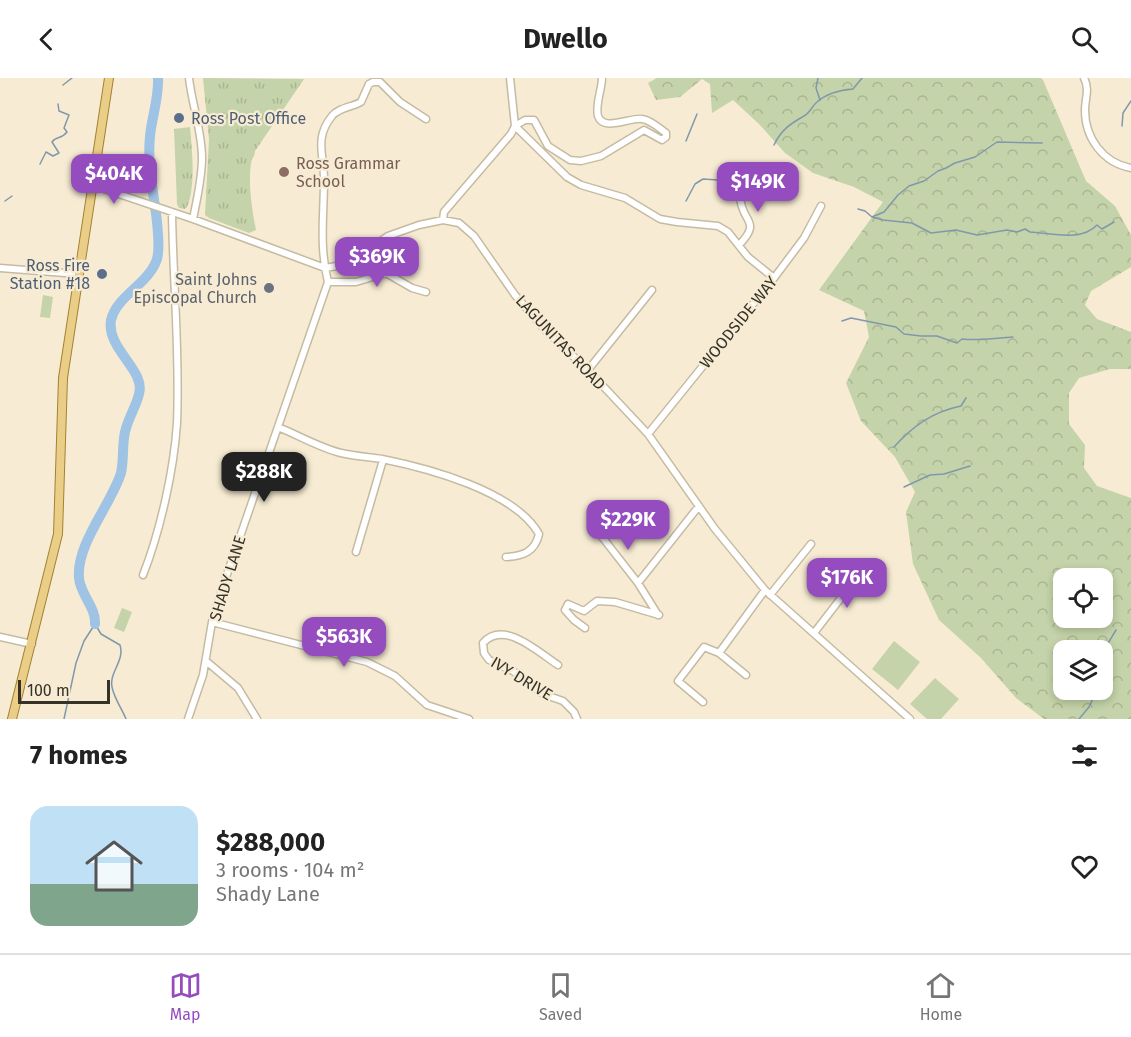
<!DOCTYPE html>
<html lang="en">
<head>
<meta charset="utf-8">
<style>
  :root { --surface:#fff; --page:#f2f2f2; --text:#222; --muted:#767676; --line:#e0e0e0; --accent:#944cbf }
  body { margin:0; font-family:"Fira Sans",sans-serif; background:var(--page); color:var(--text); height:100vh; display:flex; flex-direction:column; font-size:22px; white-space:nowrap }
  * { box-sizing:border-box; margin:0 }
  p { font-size:20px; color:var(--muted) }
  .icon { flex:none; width:33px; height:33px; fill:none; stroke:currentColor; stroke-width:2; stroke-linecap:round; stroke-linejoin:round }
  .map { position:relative; height:641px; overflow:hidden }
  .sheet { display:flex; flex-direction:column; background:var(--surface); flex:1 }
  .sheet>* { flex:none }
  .buttons { position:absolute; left:1053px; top:490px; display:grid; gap:12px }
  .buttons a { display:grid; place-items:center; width:60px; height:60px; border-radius:12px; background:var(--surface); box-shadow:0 3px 9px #0003; font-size:30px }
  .scale { position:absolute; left:18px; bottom:15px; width:92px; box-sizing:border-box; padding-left:6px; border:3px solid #363228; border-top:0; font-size:16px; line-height:21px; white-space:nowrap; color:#363228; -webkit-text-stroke:4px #f7ecd3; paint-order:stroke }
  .price { position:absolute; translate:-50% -51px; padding:0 14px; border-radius:12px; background:var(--accent); color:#fff; font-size:20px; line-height:39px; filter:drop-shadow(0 2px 3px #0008) }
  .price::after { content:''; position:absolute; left:50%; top:36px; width:18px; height:14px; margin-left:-9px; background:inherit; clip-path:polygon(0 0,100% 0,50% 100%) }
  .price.current { background:#222; color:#fff }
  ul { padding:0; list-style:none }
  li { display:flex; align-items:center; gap:18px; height:150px; padding:0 30px }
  li span { display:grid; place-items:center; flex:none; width:168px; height:120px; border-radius:18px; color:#555 }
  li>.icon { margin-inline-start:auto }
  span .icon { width:72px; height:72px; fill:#fffc; stroke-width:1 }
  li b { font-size:26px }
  h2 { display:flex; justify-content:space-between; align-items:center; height:72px; padding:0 30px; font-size:26px }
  header { display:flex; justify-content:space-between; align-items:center; height:78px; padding:0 30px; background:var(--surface); font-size:27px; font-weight:700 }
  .dock { display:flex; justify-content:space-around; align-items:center; height:84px; border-top:2px solid var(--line); background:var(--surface); font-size:16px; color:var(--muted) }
  .dock a { display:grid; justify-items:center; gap:3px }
  .dock .current { color:var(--accent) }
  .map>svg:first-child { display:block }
  .forest { fill:url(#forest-crowns); fill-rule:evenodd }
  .park { fill:url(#park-tufts) }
  .pitch { fill:#c4d3a9 }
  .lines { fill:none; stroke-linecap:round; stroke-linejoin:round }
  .stream { stroke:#8098ac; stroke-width:1.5 }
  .river { stroke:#9fc3e4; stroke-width:10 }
  .minor-casing { stroke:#c5bba3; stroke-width:9 }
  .major-casing { stroke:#a28232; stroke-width:10 }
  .minor { stroke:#fff; stroke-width:6 }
  .major { stroke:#eace87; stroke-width:8 }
  .service-dot { fill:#5c6f8a; stroke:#f7ecd3; stroke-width:2 }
  .education-dot { fill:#8d6e63; stroke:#f7ecd3; stroke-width:2 }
  .worship-dot { fill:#6b7280; stroke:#f7ecd3; stroke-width:2 }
  .labels { text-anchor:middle; stroke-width:4.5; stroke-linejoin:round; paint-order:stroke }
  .service-label { font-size:16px; fill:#4e5e75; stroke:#f7ecd3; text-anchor:start }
  .education-label { font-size:16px; fill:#785e54; stroke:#f7ecd3; text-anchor:start }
  .worship-label { font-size:16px; fill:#5b616d; stroke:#f7ecd3; text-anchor:end }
  .street-label { font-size:16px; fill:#363228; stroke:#f7ecd3 }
</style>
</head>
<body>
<header><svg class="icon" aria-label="back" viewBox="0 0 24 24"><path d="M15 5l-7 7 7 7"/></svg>Dwello<svg class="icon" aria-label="search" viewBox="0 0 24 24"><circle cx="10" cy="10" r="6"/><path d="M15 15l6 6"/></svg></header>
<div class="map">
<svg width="1131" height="641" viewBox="0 0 1131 641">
  <defs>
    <pattern id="forest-crowns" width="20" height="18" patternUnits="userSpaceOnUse" patternTransform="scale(1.5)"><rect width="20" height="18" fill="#c4d3a9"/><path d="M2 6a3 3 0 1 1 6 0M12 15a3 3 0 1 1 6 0" fill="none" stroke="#a9b691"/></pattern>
    <pattern id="park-tufts" width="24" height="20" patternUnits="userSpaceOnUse" patternTransform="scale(1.5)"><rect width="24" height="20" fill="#c4d3a9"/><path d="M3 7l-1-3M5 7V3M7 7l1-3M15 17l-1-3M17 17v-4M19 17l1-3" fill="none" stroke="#a9b691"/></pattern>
  </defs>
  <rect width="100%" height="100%" fill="#f7ecd3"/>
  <path class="forest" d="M657 0H1041L1043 2 1086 103 1115 128 1131 157V189L1091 213 1085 227 1097 241 1131 254V291H1110L1079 300 1069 315V346L1085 367 1084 390 1097 408 1131 420V641H1044L1016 620 981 580 939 542 913 486 906 434 915 414 895 379 861 343 846 305 869 259 864 233 819 212 883 124 854 109 813 95 785 75 759 46 733 22 712 35 710 6 702 1 680 19 656 22 648 5ZM1064 501H1102V540H1064ZM1064 573H1102V612H1064Z"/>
  <path class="park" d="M203 0 304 1 255 73C255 78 252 80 251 85 248 107 252 131 256 152L249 155 209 140 205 137 209 61Z
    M190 49C192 72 196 108 187 129L185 131 179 130 177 126 174 51Z"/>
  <path class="pitch" d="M43 217 53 219 50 240 40 239Z
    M122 530 132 534 124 554 114 550Z
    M894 563 920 584 898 612 872 591Z
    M935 600 959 621 941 641H927L910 626Z"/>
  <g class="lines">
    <path class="stream" d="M818 0 816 10 820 22
      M63 7 72 0
      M1122 48 1123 35 1131 23
      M686 63 697 36
      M774 67C781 52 790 46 804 38 810 35 812 28 817 24 827 15 840 12 853 11L862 0
      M40 86 46 74 53 78 59 75 52 64C56 58 62 61 67 54L64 50 69 37 59 33 58 26
      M5 123 12 118
      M686 123 695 106 703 101 733 103 753 89
      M858 131 865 133 872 139 883 142 912 145 931 155 956 152 977 157 1007 152 1017 154 1025 151 1030 154C1052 155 1081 164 1097 147L1102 151 1114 144
      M872 139 884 134 898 117 909 108 924 103 938 93 946 90 955 85 975 79 997 64 1042 65
      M842 243 851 240 896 249 904 256 921 258H937L957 265 962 261C979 263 996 260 1013 259
      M894 369C913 348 932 334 961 328L966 320
      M904 409 930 397 944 396 970 388
      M1102 581 1107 567 1116 552
      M64 641 76 585 84 563 95 546 101 556 120 567C125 583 109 594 112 609 114 620 122 631 126 641
      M1079 641 1089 629 1097 612"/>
    <path class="river" d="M95 546C96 529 80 516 79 500 76 466 111 427 121 395 124 382 122 367 125 354 128 340 136 329 139 316 146 292 106 271 111 242 117 217 149 206 157 181 160 171 158 155 157 144 154 116 147 87 150 58 152 38 159 20 158 0"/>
    <defs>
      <path id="minor" d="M189 0C192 27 202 53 202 80 202 100 197 121 193 141
        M510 0 515 48
        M1084 0C1090 12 1085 20 1085 32 1085 60 1103 85 1131 90
        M373 4H380L400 24 426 41
        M515 48 567 99 581 107 625 120 660 141 677 144 718 148 728 154 748 179 774 200
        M515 48 525 42H534L548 68 570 82 581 83 601 78 644 52 662 62 666 59V55C659 50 651 42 642 41 631 39 603 54 598 38 595 27 602 11 602 0
        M92 107 193 141 325 190 348 186 388 158 419 147 443 142 459 145 474 158 515 217 545 252 588 292 648 356 715 451 765 512 910 641
        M443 142 444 134 511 56 515 48
        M739 167C763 142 741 145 740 118L762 90
        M0 190 78 196
        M328 204H356L386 195 412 210 426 214
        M588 292 652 212
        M278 349C298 357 320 370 341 375 354 378 368 379 382 381 427 390 515 413 539 456 535 474 523 478 506 479
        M648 356 774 200 804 160 821 128
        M599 455 638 505 658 537
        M356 474 383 382
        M143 497C160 454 174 392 177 345 180 275 173 204 172 134
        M638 505 699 428
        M770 517 811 466
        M212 544 367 584 395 598 427 627 469 641
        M585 550 574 542 565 532 568 526 584 533 597 523 615 524 659 537
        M814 555 861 494
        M0 559 32 566
        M719 575 746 597
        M206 583 238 610 257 641
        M558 587C539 575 504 541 483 565L484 575 489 582 513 593 543 616 563 623 574 634 577 641
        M703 624 678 603 704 569 719 575 765 512
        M188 641 203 597 212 544 224 505 328 204C319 168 324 137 324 101 324 77 314 60 332 38 338 30 352 29 361 24L369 6 373 4"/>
      <path id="major" d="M12 641 58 456 63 300 109 0"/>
    </defs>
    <use href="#minor" class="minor-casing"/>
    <use href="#major" class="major-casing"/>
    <use href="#minor" class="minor"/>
    <use href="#major" class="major"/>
  </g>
  <g class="service-dot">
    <circle cx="179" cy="40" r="6"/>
    <circle cx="102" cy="196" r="6"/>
  </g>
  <circle class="education-dot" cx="284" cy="94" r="6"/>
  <circle class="worship-dot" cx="269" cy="210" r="6"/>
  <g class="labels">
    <g class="service-label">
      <text x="191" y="46">Ross Post Office</text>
      <text x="90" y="193" text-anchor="end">Ross Fire<tspan x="90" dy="18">Station #18</tspan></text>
    </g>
    <g class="education-label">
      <text x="296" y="91">Ross Grammar<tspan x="296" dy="18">School</tspan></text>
    </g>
    <g class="worship-label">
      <text x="257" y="207">Saint Johns<tspan x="257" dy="18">Episcopal Church</tspan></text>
    </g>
    <g class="street-label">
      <text transform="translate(738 244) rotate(-51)" y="6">WOODSIDE WAY</text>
      <text transform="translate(561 264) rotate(47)" y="6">LAGUNITAS ROAD</text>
      <text transform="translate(227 500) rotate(-73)" y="6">SHADY LANE</text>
      <text transform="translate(522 600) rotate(31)" y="6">IVY DRIVE</text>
    </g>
  </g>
</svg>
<div class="buttons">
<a><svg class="icon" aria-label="locate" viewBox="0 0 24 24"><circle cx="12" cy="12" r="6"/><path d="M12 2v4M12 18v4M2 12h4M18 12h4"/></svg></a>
<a><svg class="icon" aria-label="layers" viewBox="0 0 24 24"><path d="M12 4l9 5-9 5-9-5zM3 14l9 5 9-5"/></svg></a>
</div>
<div class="scale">100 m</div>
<b class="price" style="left:114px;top:127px">$404K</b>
<b class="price" style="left:758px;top:135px">$149K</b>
<b class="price" style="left:377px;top:210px">$369K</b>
<b class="price current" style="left:264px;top:425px">$288K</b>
<b class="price" style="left:628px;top:473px">$229K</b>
<b class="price" style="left:847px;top:531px">$176K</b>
<b class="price" style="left:344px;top:590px">$563K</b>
</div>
<section class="sheet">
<h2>7 homes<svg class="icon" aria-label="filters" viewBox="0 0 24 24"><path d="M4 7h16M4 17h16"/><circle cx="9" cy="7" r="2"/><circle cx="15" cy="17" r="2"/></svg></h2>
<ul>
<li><span style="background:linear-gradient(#bfe0f5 65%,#7fa58c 0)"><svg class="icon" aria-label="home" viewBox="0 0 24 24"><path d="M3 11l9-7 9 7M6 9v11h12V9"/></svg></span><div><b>$288,000</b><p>3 rooms · 104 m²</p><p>Shady Lane</p></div><svg class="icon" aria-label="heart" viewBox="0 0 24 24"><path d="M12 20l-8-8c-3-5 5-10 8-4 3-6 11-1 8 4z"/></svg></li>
</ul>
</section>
<nav class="dock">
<a class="current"><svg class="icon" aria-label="map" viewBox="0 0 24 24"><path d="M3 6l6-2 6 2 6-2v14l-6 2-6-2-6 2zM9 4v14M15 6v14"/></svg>Map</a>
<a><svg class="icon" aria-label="saved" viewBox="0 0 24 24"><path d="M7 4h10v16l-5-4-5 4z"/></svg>Saved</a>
<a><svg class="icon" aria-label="home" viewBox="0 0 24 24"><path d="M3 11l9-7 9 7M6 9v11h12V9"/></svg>Home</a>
</nav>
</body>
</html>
